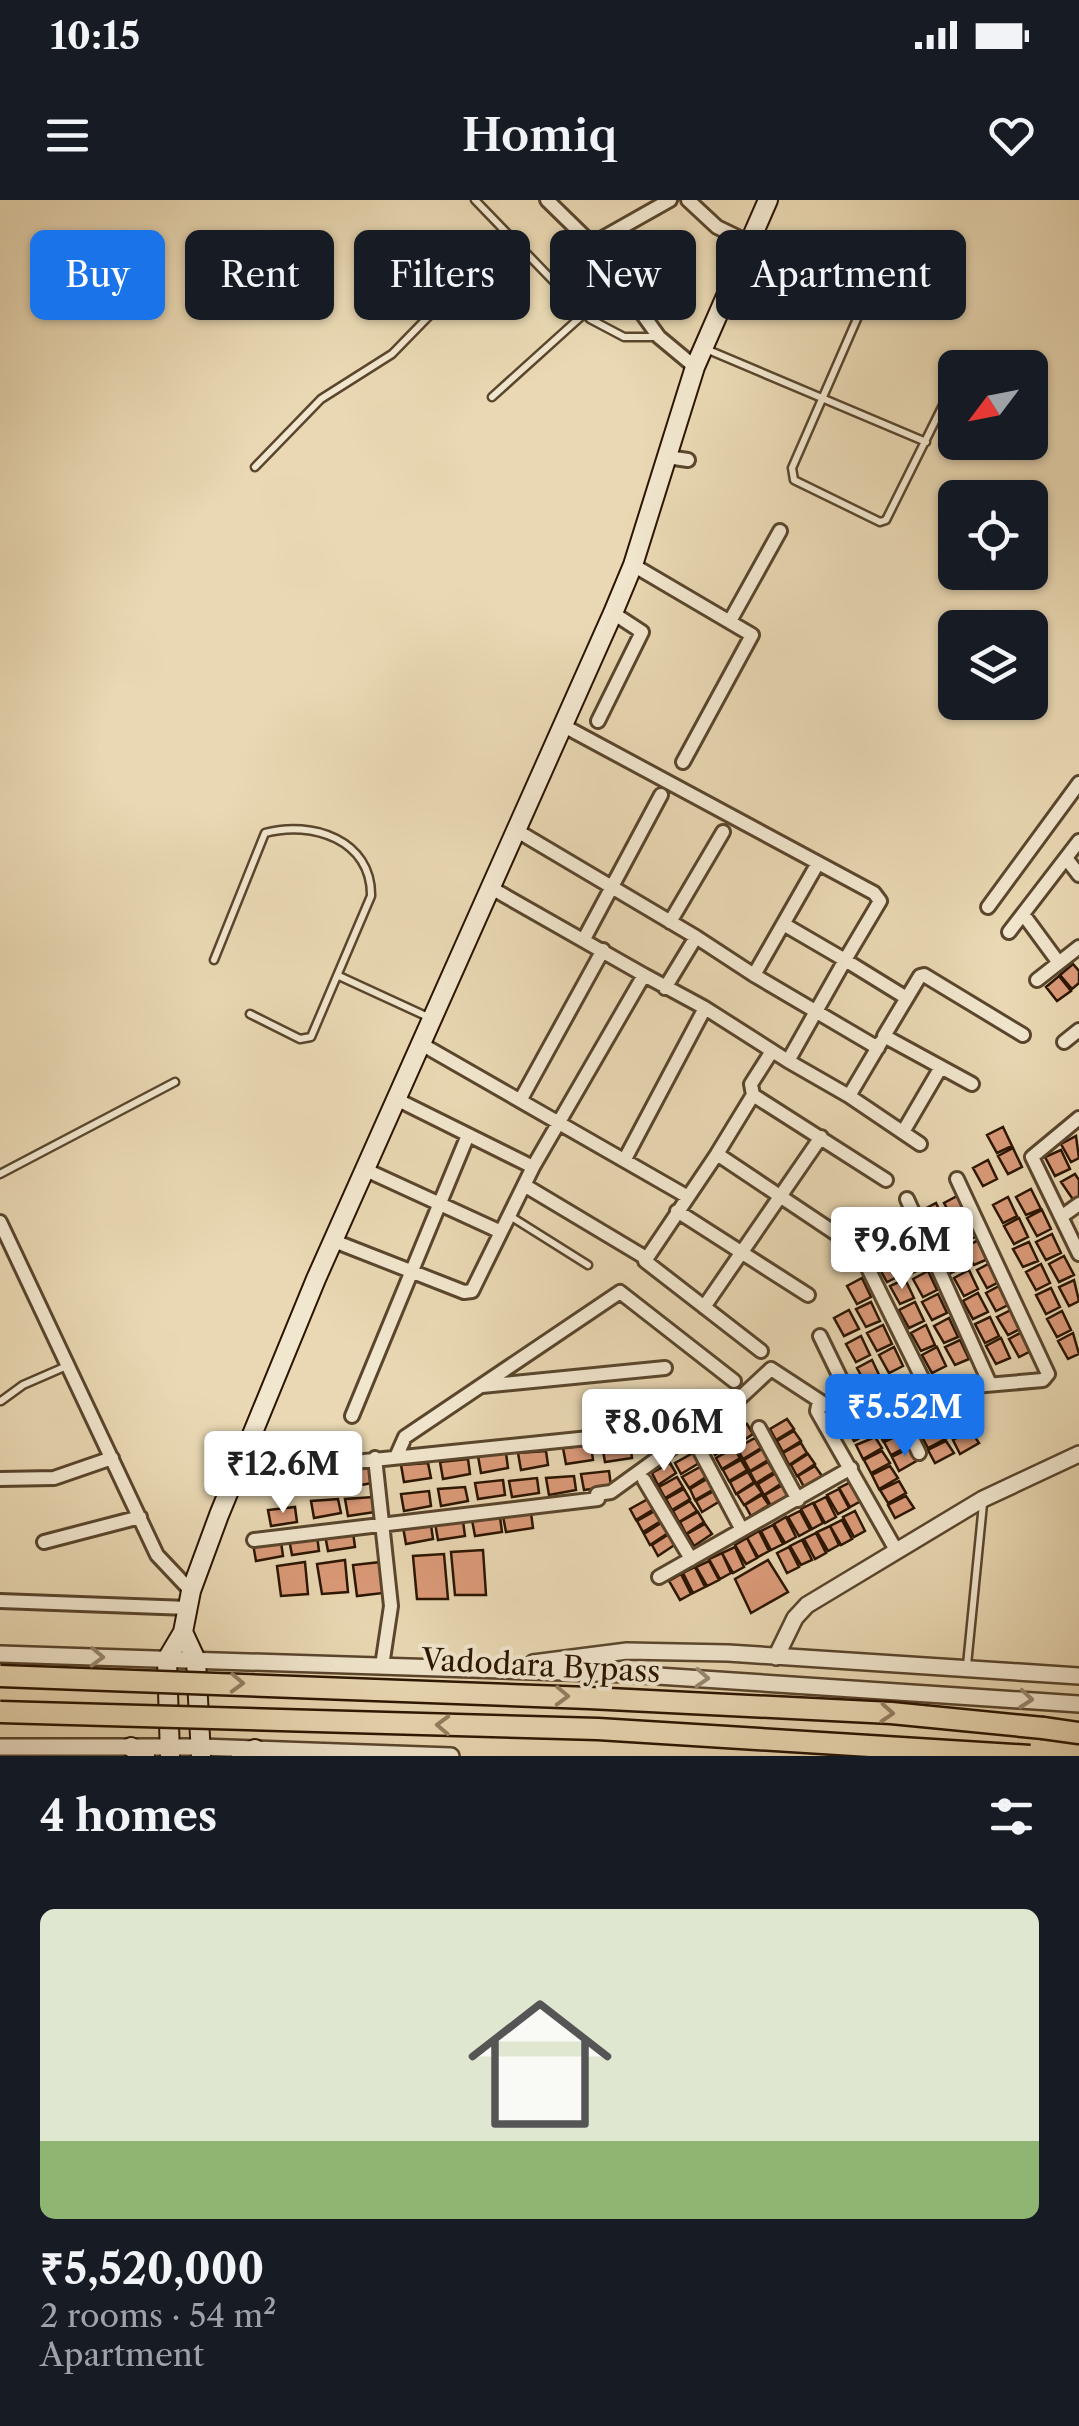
<!DOCTYPE html>
<html lang="en">
<head>
<meta charset="utf-8">
<style>
  :root { --surface:#171b24; --page:#242831; --text:#f1f3f6; --muted:#9ea1a6; --accent:#1a73e8 }
  body { margin:0; font-family:"Libre Caslon Text",serif; background:var(--page); color:var(--text); height:100vh; display:flex; flex-direction:column; font-size:38px; white-space:nowrap }
  * { box-sizing:border-box; margin:0 }
  p { font-size:32px; color:var(--muted) }
  .icon { flex:none; width:55px; height:55px; fill:none; stroke:currentColor; stroke-width:2; stroke-linecap:round; stroke-linejoin:round }
  .map { position:relative; height:1556px; overflow:hidden }
  .drawer { display:flex; flex-direction:column; background:var(--surface); flex:1 }
  .drawer>* { flex:none }
  .top-card { position:absolute; left:30px; top:30px; width:1020px; height:90px; display:flex; gap:20px }
  .needle { width:65px; rotate:238deg }
  .tools { position:absolute; left:938px; top:150px; display:grid; gap:20px }
  .tools a { display:grid; place-items:center; width:110px; height:110px; border-radius:15px; background:var(--surface); box-shadow:0 2px 8px #0004; font-size:50px }
  .price { position:absolute; translate:-50% -85px; padding:0 22px; border-radius:10px; background:#fff; color:#222; font-size:32px; line-height:65px; filter:drop-shadow(0 2px 5px #0008) }
  .price::after { content:''; position:absolute; left:50%; top:60px; width:30px; height:22px; margin-left:-15px; background:inherit; clip-path:polygon(0 0,100% 0,50% 100%) }
  .price.selected { background:var(--accent); color:#fff }
  ul { padding:0; list-style:none }
  li { display:grid; align-content:center; gap:20px; height:530px; padding:0 40px }
  li span { display:grid; place-items:center; height:310px; border-radius:15px; color:#555 }
  li>.icon { margin-inline-start:auto }
  span .icon { width:180px; height:180px; fill:#fffc; stroke-width:1 }
  li b { font-size:42px }
  h2 { display:flex; justify-content:space-between; align-items:center; height:120px; padding:0 40px; font-size:42px }
  .tag { padding:0 35px; border-radius:15px; background:var(--surface); box-shadow:0 2px 8px #0004; font-size:35px; line-height:90px }
  .tag.selected { background:var(--accent); color:#fff }
  .status { display:flex; justify-content:space-between; align-items:center; height:70px; padding:0 50px; background:var(--surface); direction:ltr }
  .status svg { height:28px; fill:currentColor }
  header { display:flex; justify-content:space-between; align-items:center; height:130px; padding:0 40px; background:var(--surface); font-size:45px; font-weight:600 }
  .map>svg:first-child { display:block }
  .building { fill:#db9a79; stroke:#2b1500; stroke-width:2.5 }
  .lines { fill:none; stroke-linecap:round; stroke-linejoin:round }
  .service-casing { stroke:#5a462d; stroke-width:11 }
  .minor-casing { stroke:#5a462d; stroke-width:18 }
  .tertiary-casing { stroke:#5a462d; stroke-width:20 }
  .secondary-casing { stroke:#2b1500; stroke-width:22 }
  .trunk-casing { stroke:#2b1500; stroke-width:25 }
  .service { stroke:#f1e6ce; stroke-width:6 }
  .minor { stroke:#f1e6ce; stroke-width:12 }
  .tertiary { stroke:#f1e6ce; stroke-width:15 }
  .secondary { stroke:#f1e6ce; stroke-width:18 }
  .trunk { stroke:#e9d8b3; stroke-width:20 }
  .trunk-bridge-casing { stroke:#2b1500; stroke-width:25; stroke-linecap:butt }
  .trunk-bridge { stroke:#e9d8b3; stroke-width:20 }
  .oneway { stroke:#988871 }
  .oneway2 { stroke:#948062 }
  .labels { text-anchor:middle; stroke-width:8; stroke-linejoin:round; paint-order:stroke }
  .street-label { font-size:30px; fill:#2b1500; stroke:#f1e6ce }
</style>
</head>
<body>
<div class="status"><b>10:15</b><svg viewBox="0 0 49 12"><path d="M0 12V9h3v3zM5 12V6h3v6zM10 12V3h3v9zM15 12V0h3v12zM26 1h20v11H26zM47 4h2v5h-2z"/></svg></div>
<header><svg class="icon" aria-label="menu" viewBox="0 0 24 24"><path d="M4 6h16M4 12h16M4 18h16"/></svg>Homiq<svg class="icon" aria-label="heart" viewBox="0 0 24 24"><path d="M12 20l-8-8c-3-5 5-10 8-4 3-6 11-1 8 4z"/></svg></header>
<div class="map">
<svg width="1079" height="1556" viewBox="0 0 1079 1556">
  <rect width="100%" height="100%" fill="#e9d8b3"/>
  <filter id="stains"><feTurbulence type="fractalNoise" baseFrequency=".002" numOctaves="4"/><feColorMatrix values="0 0 0 0 .2 0 0 0 0 .09 0 0 0 0 .02 0 0 0 .5 -.17"/></filter>
  <radialGradient id="worn" r=".72"><stop offset=".6" stop-color="#630" stop-opacity="0"/><stop offset="1" stop-color="#630" stop-opacity=".3"/></radialGradient>
  <path class="building" d="M1073 764 1079 771V783L1072 789 1060 775Z
    M1059 776 1071 791 1057 801 1046 787Z
    M1003 927 1012 946 997 953 987 935Z
    M1076 936 1079 958 1071 962 1061 944Z
    M1013 948 1022 967 1008 974 998 956Z
    M1061 950 1070 969 1055 976 1045 957Z
    M988 960 997 979 983 986 973 968Z
    M1075 974 1079 980V997L1074 1001 1061 982Z
    M1031 989 1041 1009 1026 1015 1016 997Z
    M959 995 968 1014 954 1021 944 1003Z
    M1008 997 1017 1016 1003 1023 993 1005Z
    M936 1003 945 1022 931 1029 921 1011Z
    M1042 1010 1051 1029 1037 1036 1027 1018Z
    M970 1016 979 1035 965 1042 955 1024Z
    M1019 1018 1028 1037 1014 1044 1004 1026Z
    M947 1024 956 1043 942 1050 932 1032Z
    M906 1025 915 1044 901 1051 891 1033Z
    M883 1032 892 1052 878 1058 868 1040Z
    M1052 1034 1061 1053 1046 1060 1036 1042Z
    M979 1040 988 1059 974 1065 964 1047Z
    M1029 1042 1038 1061 1023 1067 1013 1049Z
    M956 1047 965 1066 951 1073 941 1055Z
    M915 1048 925 1067 910 1074 900 1056Z
    M892 1056 901 1075 887 1082 877 1064Z
    M1064 1056 1074 1075 1059 1082 1049 1064Z
    M992 1062 1001 1081 987 1088 977 1070Z
    M1041 1064 1050 1083 1036 1090 1026 1072Z
    M969 1070 978 1089 964 1096 954 1078Z
    M928 1071 937 1090 923 1097 913 1079Z
    M862 1078 871 1097 857 1104 847 1086Z
    M905 1079 914 1098 900 1104 890 1086Z
    M1074 1080 1079 1101 1069 1106 1059 1087Z
    M1001 1085 1010 1104 996 1111 986 1093Z
    M1051 1088 1060 1107 1046 1114 1036 1095Z
    M978 1093 988 1112 973 1119 963 1101Z
    M938 1094 947 1113 932 1120 922 1102Z
    M871 1102 880 1121 866 1127 856 1109Z
    M915 1102 924 1121 909 1128 899 1110Z
    M1013 1109 1022 1128 1008 1135 997 1117Z
    M849 1110 859 1129 844 1136 834 1118Z
    M1062 1111 1071 1130 1057 1137 1047 1119Z
    M990 1117 999 1136 985 1143 975 1124Z
    M949 1118 958 1137 944 1143 934 1126Z
    M883 1125 892 1144 877 1151 867 1133Z
    M926 1125 935 1145 921 1151 911 1133Z
    M1024 1131 1033 1150 1019 1157 1009 1139Z
    M1073 1133 1079 1154 1068 1159 1058 1141Z
    M861 1136 870 1155 856 1162 846 1144Z
    M1001 1138 1010 1158 996 1164 986 1146Z
    M960 1140 969 1159 955 1165 945 1147Z
    M894 1147 903 1166 889 1173 879 1155Z
    M937 1147 946 1166 932 1173 922 1155Z
    M872 1160 881 1179 867 1186 857 1168Z
    M956 1202 963 1213 944 1224 937 1211Z
    M931 1211 939 1223 920 1234 913 1220Z
    M964 1216 972 1228 953 1239 946 1225Z
    M787 1219 794 1229 776 1240 770 1229Z
    M865 1219 873 1231 854 1241 847 1228Z
    M894 1219 902 1231 883 1241 876 1227Z
    M747 1224 753 1234 736 1245 729 1234Z
    M939 1226 947 1238 928 1248 921 1235Z
    M794 1231 801 1241 783 1252 777 1241Z
    M971 1231 979 1243 960 1254 953 1240Z
    M903 1233 910 1245 891 1255 884 1242Z
    M727 1234 733 1244 715 1255 709 1244Z
    M875 1237 882 1248 863 1259 856 1245Z
    M755 1238 761 1248 743 1259 737 1248Z
    M946 1241 954 1253 935 1263 928 1250Z
    M630 1243 632 1258 605 1262 602 1245Z
    M801 1243 807 1253 789 1265 783 1253Z
    M591 1245 593 1260 566 1264 563 1248Z
    M734 1248 740 1258 722 1269 716 1258Z
    M910 1248 918 1260 899 1271 892 1257Z
    M762 1249 768 1260 750 1271 744 1260Z
    M546 1251 548 1265 521 1270 518 1253Z
    M882 1251 890 1263 871 1273 864 1260Z
    M506 1253 508 1268 481 1273 478 1256Z
    M693 1253 699 1263 681 1274 675 1263Z
    M808 1254 815 1264 797 1276 791 1265Z
    M468 1259 470 1274 443 1279 440 1262Z
    M741 1260 747 1270 729 1281 723 1270Z
    M768 1262 774 1272 756 1283 750 1272Z
    M428 1263 431 1278 404 1282 401 1265Z
    M670 1263 676 1273 658 1285 652 1273Z
    M815 1266 822 1276 804 1287 798 1276Z
    M890 1266 898 1278 879 1289 872 1275Z
    M700 1267 706 1277 689 1288 682 1277Z
    M370 1268 372 1283 345 1288 342 1271Z
    M609 1271 611 1286 584 1290 581 1274Z
    M748 1272 754 1282 736 1294 730 1282Z
    M338 1273 341 1288 314 1292 311 1276Z
    M776 1273 782 1283 764 1295 758 1284Z
    M574 1276 576 1290 549 1295 546 1278Z
    M677 1277 683 1287 665 1298 659 1287Z
    M537 1278 539 1293 512 1297 509 1281Z
    M707 1279 714 1289 695 1300 690 1289Z
    M503 1280 505 1295 478 1299 475 1283Z
    M899 1281 906 1293 888 1303 880 1290Z
    M851 1282 861 1301 850 1307 839 1288Z
    M755 1283 762 1293 744 1305 737 1294Z
    M783 1285 789 1295 771 1306 765 1295Z
    M465 1287 468 1301 441 1306 438 1289Z
    M684 1289 690 1299 672 1310 666 1299Z
    M839 1289 849 1308 838 1314 827 1295Z
    M429 1291 431 1306 404 1311 401 1294Z
    M714 1291 720 1301 702 1312 696 1301Z
    M762 1295 769 1305 751 1316 745 1305Z
    M906 1296 914 1308 895 1318 888 1305Z
    M373 1297 375 1312 348 1316 345 1299Z
    M826 1297 836 1317 825 1323 814 1303Z
    M338 1299 341 1313 314 1318 311 1301Z
    M648 1299 654 1309 636 1320 630 1309Z
    M690 1301 697 1311 679 1322 673 1311Z
    M813 1303 823 1323 812 1329 801 1309Z
    M295 1307 297 1322 271 1326 268 1310Z
    M655 1311 661 1321 643 1332 637 1321Z
    M800 1311 810 1330 799 1336 788 1317Z
    M855 1311 865 1331 854 1337 843 1317Z
    M698 1312 704 1322 686 1334 680 1322Z
    M531 1313 533 1328 506 1332 503 1316Z
    M500 1317 502 1332 475 1336 472 1320Z
    M786 1317 796 1337 785 1343 774 1324Z
    M842 1320 852 1339 841 1345 830 1326Z
    M463 1321 465 1336 438 1340 435 1323Z
    M661 1323 668 1333 650 1345 644 1334Z
    M705 1324 712 1334 694 1346 687 1334Z
    M431 1325 433 1339 406 1344 403 1327Z
    M773 1325 783 1344 771 1350 761 1331Z
    M830 1326 839 1345 828 1351 817 1332Z
    M759 1331 769 1351 758 1357 747 1338Z
    M353 1332 355 1347 328 1351 325 1335Z
    M816 1333 826 1353 815 1359 804 1339Z
    M669 1334 676 1344 658 1356 652 1345Z
    M317 1336 319 1351 292 1355 289 1339Z
    M747 1338 757 1358 746 1364 735 1345Z
    M802 1340 812 1360 801 1365 790 1346Z
    M281 1342 283 1356 256 1361 253 1344Z
    M735 1347 744 1367 733 1373 722 1353Z
    M789 1347 799 1367 787 1373 777 1353Z
    M483 1350 486 1395H455L451 1352Z
    M722 1353 731 1373 720 1379 709 1359Z
    M444 1354 448 1399H417L413 1356Z
    M345 1360 348 1392 322 1394 317 1364Z
    M768 1360 788 1392 751 1413 735 1379Z
    M709 1361 719 1380 707 1386 696 1367Z
    M305 1362 308 1394 281 1396 277 1366Z
    M381 1362 383 1393 357 1396 353 1365Z
    M695 1367 705 1387 693 1393 683 1373Z
    M681 1374 691 1394 680 1400 669 1381Z"/>
  <g class="lines">
    <defs>
      <path id="service" d="M475 0 590 119 624 137H658
        M870 89 792 268 794 280 880 322 886 320 955 181
        M706 149 926 242
        M492 197 585 113
        M255 267 321 199 392 154 507 36
        M214 760 265 633C312 620 372 640 371 696L311 837 300 839 250 814
        M339 776 428 817
        M0 974 175 882
        M510 1016 588 1065
        M1 1201 23 1185 69 1165
        M967 1465 983 1304"/>
      <path id="minor" d="M547 0 592 44 659 137 695 167
        M688 0 717 27 748 42
        M592 44 670 0
        M667 257 688 260
        M633 365 752 435 683 562
        M730 421 780 331
        M598 521 642 432 613 413
        M562 525 874 693 880 701 845 760 785 725
        M519 632 696 737 665 788
        M1066 658 1079 675
        M988 707 1079 583
        M1023 714 1059 763
        M670 722 723 632
        M1009 732 1079 641
        M696 737 754 775 818 663
        M584 739 661 595
        M754 775 878 848
        M1037 780 1079 747
        M905 797 845 760 788 861 849 896 920 944
        M705 808 788 861
        M1064 842 1079 830
        M423 845 688 997
        M972 884 884 836 920 776 924 775 1023 835
        M753 895 751 884 772 851
        M849 896 881 842
        M521 899 603 750
        M398 900 533 967
        M1079 918 1032 957 1079 1054
        M903 932 941 867
        M717 954 753 895 886 980
        M625 959 705 808 644 775
        M366 970 501 1032
        M524 985 646 1058
        M907 999 990 1184
        M677 1011 808 1095
        M1061 1017 1079 1004
        M0 1022 157 1355 191 1391
        M334 1041 464 1092 472 1091 533 967 644 775 493 689
        M865 1062 928 1190
        M704 1107 821 937
        M820 1136 851 1200
        M761 1151 645 1061 717 954 847 1041
        M482 1186 665 1168
        M892 1196 919 1253
        M352 1216 468 935
        M759 1228 798 1300
        M699 1249 742 1330
        M397 1255 405 1237 620 1092 734 1181
        M375 1258 391 1406 382 1466
        M242 1259 284 1260
        M286 1269 657 1231
        M0 1279 54 1278 112 1258
        M644 1280 691 1359
        M597 1294 611 1292 687 1237 697 1238 771 1169 823 1203
        M254 1340 598 1299
        M44 1342 140 1317
        M896 1350 817 1211 818 1206 928 1190 1043 1180 1048 1174 957 979
        M659 1377 851 1268
        M0 1401 188 1408"/>
      <path id="tertiary" d="M0 1454 627 1474 1079 1504
        M776 1457 795 1418 807 1405 983 1299 1079 1254
        M533 1463 627 1451 728 1453 1079 1476
        M0 1547H201L451 1556"/>
      <path id="secondary" d="M183 1432 196 1460 201 1556
        M131 1547 145 1556
        M170 1556 167 1459 183 1432 191 1391 219 1315 316 1079 613 413 633 365 695 167 768 0
        M241 1556 255 1549"/>
      <path id="trunk" d="M1043 1528 1079 1533"/>
    </defs>
    <use href="#service" class="service-casing"/>
    <use href="#minor" class="minor-casing"/>
    <use href="#tertiary" class="tertiary-casing"/>
    <use href="#secondary" class="secondary-casing"/>
    <use href="#trunk" class="trunk-casing"/>
    <use href="#service" class="service"/>
    <use href="#minor" class="minor"/>
    <use href="#tertiary" class="tertiary"/>
    <use href="#secondary" class="secondary"/>
    <use href="#trunk" class="trunk"/>
    <defs>
      <path id="trunk-bridge" d="M0 1476 589 1498 891 1513 1043 1528
        M0 1512 598 1529 1030 1556"/>
    </defs>
    <use href="#trunk-bridge" class="trunk-bridge-casing"/>
    <use href="#trunk-bridge" class="trunk-bridge"/>
  </g>
  <defs><path id="oneway-chevron" d="M-2-3.5L2.5 0L-2 3.5" fill="none" stroke-width="1.6" stroke-linecap="round" stroke-linejoin="round" transform="scale(2.5)"/></defs>
  <g class="oneway">
    <use href="#oneway-chevron" transform="translate(97 1457) rotate(2)"/>
    <use href="#oneway-chevron" transform="translate(702 1478) rotate(3)"/>
    <use href="#oneway-chevron" transform="translate(1026 1499) rotate(5)"/>
  </g>
  <g class="oneway2">
    <use href="#oneway-chevron" transform="translate(237 1483) rotate(2)"/>
    <use href="#oneway-chevron" transform="translate(562 1496) rotate(2)"/>
    <use href="#oneway-chevron" transform="translate(887 1513) rotate(4)"/>
    <use href="#oneway-chevron" transform="translate(443 1525) rotate(-178)"/>
  </g>
  <g class="labels">
    <g class="street-label">
      <text transform="translate(541 1466) rotate(3)" y="10">Vadodara Bypass</text>
    </g>
  </g>
  <rect width="100%" height="100%" filter="url(#stains)"/>
  <rect width="100%" height="100%" fill="url(#worn)"/>
</svg>
<div class="tools">
<a><svg class="needle" viewBox="-14 -14 28 28"><path d="M0-13l5 13h-10z" fill="#e53935"/><path d="M0 13l5-13h-10z" fill="#9ea1a6"/></svg></a>
<a><svg class="icon" aria-label="locate" viewBox="0 0 24 24"><circle cx="12" cy="12" r="6"/><path d="M12 2v4M12 18v4M2 12h4M18 12h4"/></svg></a>
<a><svg class="icon" aria-label="layers" viewBox="0 0 24 24"><path d="M12 4l9 5-9 5-9-5zM3 14l9 5 9-5"/></svg></a>
</div>
<b class="price" style="left:902px;top:1092px">₹9.6M</b>
<b class="price selected" style="left:905px;top:1259px">₹5.52M</b>
<b class="price" style="left:664px;top:1274px">₹8.06M</b>
<b class="price" style="left:283px;top:1316px">₹12.6M</b>
<div class="top-card">
<a class="tag selected">Buy</a>
<a class="tag">Rent</a>
<a class="tag">Filters</a>
<a class="tag">New</a>
<a class="tag">Apartment</a>
</div>
</div>
<section class="drawer">
<h2>4 homes<svg class="icon" aria-label="filters" viewBox="0 0 24 24"><path d="M4 7h16M4 17h16"/><circle cx="9" cy="7" r="2"/><circle cx="15" cy="17" r="2"/></svg></h2>
<ul>
<li><span style="background:linear-gradient(#dfe7d0 75%,#8fb573 0)"><svg class="icon" aria-label="home" viewBox="0 0 24 24"><path d="M3 11l9-7 9 7M6 9v11h12V9"/></svg></span><div><b>₹5,520,000</b><p>2 rooms · 54 m²</p><p>Apartment</p></div></li>
</ul>
</section>
</body>
</html>
